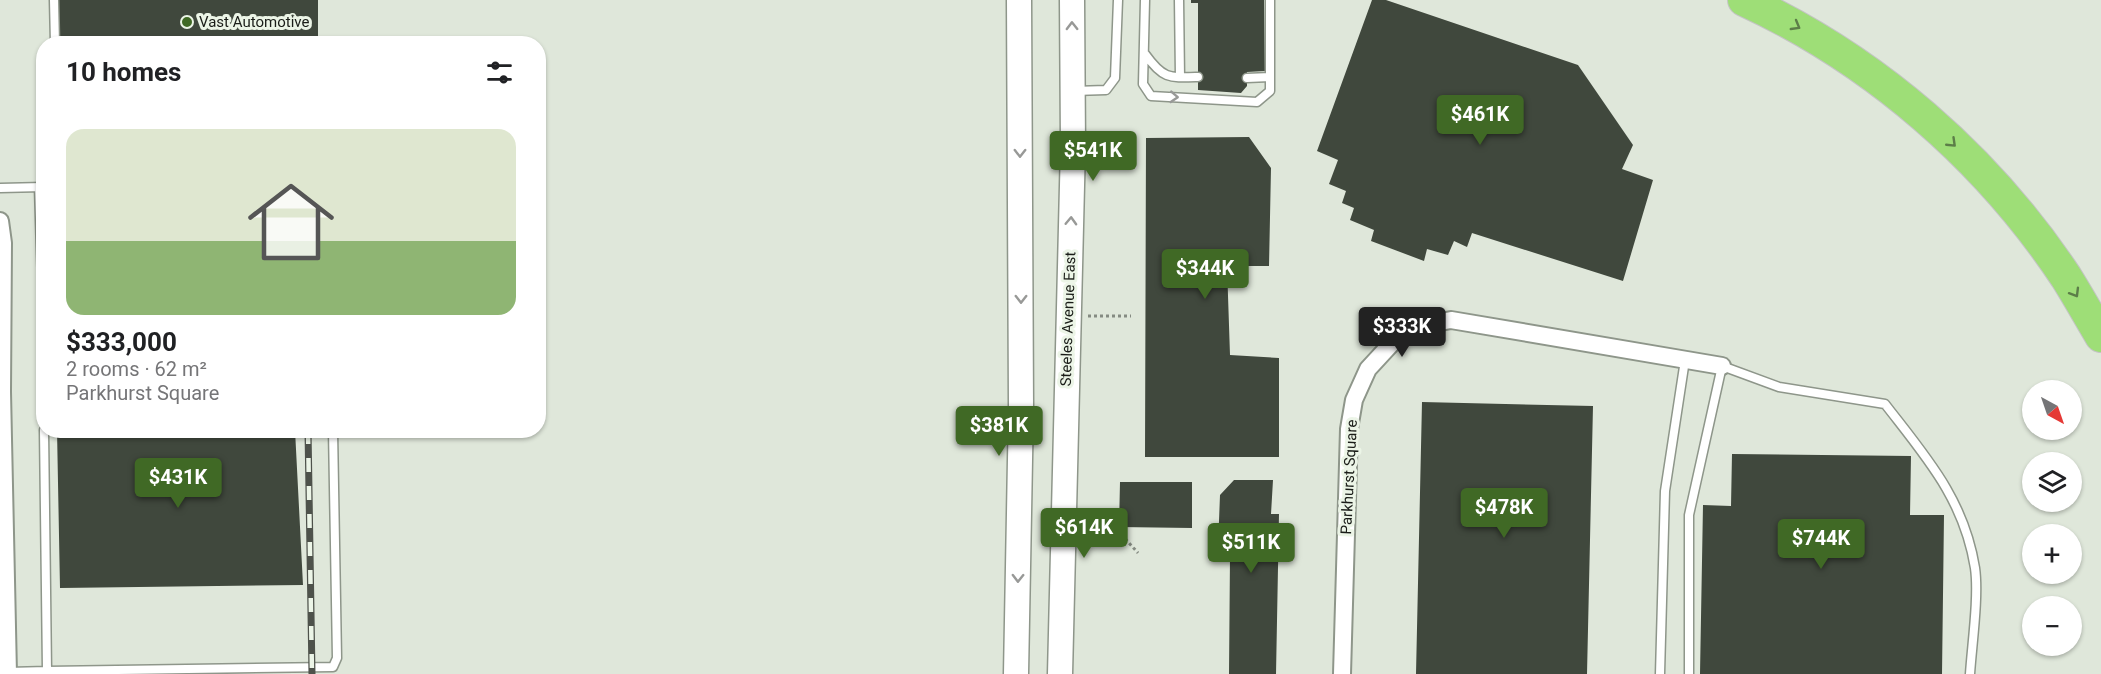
<!DOCTYPE html>
<html lang="en">
<head>
<meta charset="utf-8">
<style>
  :root { --surface:#fff; --page:#f6f6f6; --text:#202124; --muted:#757577; --line:#e0e0e0; --accent:#406925 }
  body { margin:0; font-family:Roboto,sans-serif; background:var(--page); color:var(--text); height:100vh; display:flex; flex-direction:column; font-size:22px; white-space:nowrap }
  * { box-sizing:border-box; margin:0 }
  p { font-size:20px; color:var(--muted) }
  .icon { flex:none; width:33px; height:33px; fill:none; stroke:currentColor; stroke-width:2; stroke-linecap:round; stroke-linejoin:round }
  .map { position:relative; flex:1; overflow:hidden }
  .drawer { position:absolute; left:36px; top:36px; width:510px; height:402px; display:flex; flex-direction:column; background:var(--surface); border-radius:24px; box-shadow:0 2px 4px #0004 }
  .drawer>* { flex:none }
  .needle { width:39px; rotate:140deg }
  .fabs { position:absolute; left:2022px; top:380px; display:grid; gap:12px }
  .fabs a { display:grid; place-items:center; width:60px; height:60px; border-radius:50%; background:var(--surface); box-shadow:0 2px 4px #0004; font-size:30px }
  .price { position:absolute; translate:-50% -51px; padding:0 14px; border-radius:6px; background:var(--accent); color:#fff; font-size:20px; line-height:39px; filter:drop-shadow(0 2px 3px #0008) }
  .price::after { content:''; position:absolute; left:50%; top:36px; width:18px; height:14px; margin-left:-9px; background:inherit; clip-path:polygon(0 0,100% 0,50% 100%) }
  .price.current { background:#222; color:#fff }
  ul { padding:0; list-style:none }
  li { display:grid; align-content:center; gap:12px; height:318px; padding:0 30px }
  li+li { border-top:2px solid var(--line) }
  li span { display:grid; place-items:center; height:186px; border-radius:18px; color:#555 }
  li>.icon { margin-inline-start:auto }
  span .icon { width:108px; height:108px; fill:#fffc; stroke-width:1 }
  li b { font-size:26px }
  h2 { display:flex; justify-content:space-between; align-items:center; height:72px; padding:0 30px; font-size:26px }
  .map>svg:first-child { display:block }
  .building { fill:#40483d }
  .lines { fill:none; stroke-linecap:round; stroke-linejoin:round }
  .lane-casing { stroke:#8e968a; stroke-width:11 }
  .street-casing { stroke:#8e968a; stroke-width:20 }
  .secondary-casing { stroke:#8e968a; stroke-width:27 }
  .highway-casing { stroke:#c3c4c3; stroke-width:34 }
  .path { stroke:#858b82; stroke-width:3; stroke-dasharray:3 3; stroke-linecap:butt }
  .lane { stroke:#fff; stroke-width:8 }
  .street { stroke:#fff; stroke-width:16 }
  .secondary { stroke:#fff; stroke-width:24 }
  .highway { stroke:#9ede77; stroke-width:32 }
  .rail-casing { stroke:#4e524b; stroke-width:7 }
  .rail { stroke:#ecf5e7; stroke-width:4.5; stroke-dasharray:14; stroke-linecap:butt }
  .oneway { stroke:#989997 }
  .oneway2 { stroke:#5c7e48 }
  .poi-dot { fill:#406925; stroke:#ecf5e7; stroke-width:2 }
  .labels { text-anchor:middle; stroke-width:6; stroke-linejoin:round; paint-order:stroke }
  .poi-label { font-size:15px; fill:#1a1d18; stroke:#ecf5e7; text-anchor:start }
  .street-label { font-size:15px; fill:#1a1d18; stroke:#ecf5e7 }
</style>
</head>
<body>
<div class="map">
<svg width="2101" height="674" viewBox="0 0 2101 674">
  <rect width="100%" height="100%" fill="#dfe7da"/>
  <path class="building" d="M57 0H318V44H57Z
    M1191 0H1264L1265 71 1247 72V86L1241 93 1198 90V3H1191Z
    M1372 0H1386L1578 65 1633 145 1622 169 1653 180 1623 281 1472 233 1467 247 1454 241 1448 255 1427 249 1424 261 1371 241 1374 230 1350 220 1354 208 1342 203 1346 191 1329 184 1338 160 1317 151Z
    M1249 137 1271 168 1269 266H1227L1230 355 1279 358V457H1145L1146 138Z
    M1422 402 1593 406 1587 674H1416Z
    M57 430H295L303 585 60 588Z
    M1732 454 1911 456 1910 515H1944L1942 674H1700L1703 505 1731 506Z
    M1234 480H1273L1271 514H1279L1276 674H1229L1230 556 1218 547 1220 495Z
    M1120 482H1192V528L1119 527Z"/>
  <g class="lines">
    <defs>
      <path id="lane" d="M54 0 55 44
        M1145 0 1143 84 1151 96 1257 102 1270 91V0
        M1179 0 1180 77
        M1145 54C1163 79 1169 78 1198 77
        M1247 78 1270 77
        M1074 91 1106 90 1115 78 1118 0
        M39 187 44 348
        M0 188 43 187
        M47 671 333 667 337 658 333 430
        M8 672 47 671 44 430
        M1660 674 1665 491 1685 360
        M1689 674V515L1722 366 1779 387 1885 404C1926 457 1964 499 1975 568 1979 596 1972 644 1970 674"/>
      <path id="street" d="M0 221 3 243 2 392 8 674
        M1342 674 1349 429 1354 400 1368 369 1392 343 1419 326 1451 320 1722 366"/>
      <path id="secondary" d="M1016 674 1021 406 1019 0
        M1060 674 1073 145 1072 0"/>
      <path id="highway" d="M1744 0C1874 60 1987 158 2066 277 2078 296 2089 316 2101 336"/>
    </defs>
    <use href="#lane" class="lane-casing"/>
    <use href="#street" class="street-casing"/>
    <use href="#secondary" class="secondary-casing"/>
    <use href="#highway" class="highway-casing"/>
    <path class="path" d="M1088 316H1131
      M1083 528 1114 526 1138 553"/>
    <use href="#lane" class="lane"/>
    <use href="#street" class="street"/>
    <use href="#secondary" class="secondary"/>
    <use href="#highway" class="highway"/>
    <defs>
      <path id="rail" d="M308 430 312 674"/>
    </defs>
    <use href="#rail" class="rail-casing"/>
    <use href="#rail" class="rail"/>
  </g>
  <defs><path id="oneway-chevron" d="M-2-3.5L2.5 0L-2 3.5" fill="none" stroke-width="1.6" stroke-linecap="round" stroke-linejoin="round" transform="scale(1.5)"/></defs>
  <g class="oneway">
    <use href="#oneway-chevron" transform="translate(1072 26) rotate(-91)"/>
    <use href="#oneway-chevron" transform="translate(1174 97) rotate(3)"/>
    <use href="#oneway-chevron" transform="translate(1020 153) rotate(90)"/>
    <use href="#oneway-chevron" transform="translate(1071 221) rotate(-88)"/>
    <use href="#oneway-chevron" transform="translate(1021 299) rotate(90)"/>
    <use href="#oneway-chevron" transform="translate(1018 578) rotate(91)"/>
  </g>
  <g class="oneway2">
    <use href="#oneway-chevron" transform="translate(1796 26) rotate(30)"/>
    <use href="#oneway-chevron" transform="translate(1952 143) rotate(44)"/>
    <use href="#oneway-chevron" transform="translate(2075 293) rotate(59)"/>
  </g>
  <circle class="poi-dot" cx="187" cy="22" r="6"/>
  <g class="labels">
    <g class="poi-label">
      <text x="199" y="27">Vast Automotive</text>
    </g>
    <g class="street-label">
      <text transform="translate(1068 319) rotate(-88)" y="5">Steeles Avenue East</text>
      <text transform="translate(1349 477) rotate(-87)" y="5">Parkhurst Square</text>
    </g>
  </g>
</svg>
<div class="fabs">
<a><svg class="needle" viewBox="-14 -14 28 28"><path d="M0-13l5 13h-10z" fill="#e53935"/><path d="M0 13l5-13h-10z" fill="#757577"/></svg></a>
<a><svg class="icon" aria-label="layers" viewBox="0 0 24 24"><path d="M12 4l9 5-9 5-9-5zM3 14l9 5 9-5"/></svg></a>
<a>+</a>
<a>−</a>
</div>
<b class="price" style="left:1480px;top:146px">$461K</b>
<b class="price" style="left:1093px;top:182px">$541K</b>
<b class="price" style="left:1205px;top:300px">$344K</b>
<b class="price current" style="left:1402px;top:358px">$333K</b>
<b class="price" style="left:999px;top:457px">$381K</b>
<b class="price" style="left:178px;top:509px">$431K</b>
<b class="price" style="left:1504px;top:539px">$478K</b>
<b class="price" style="left:1084px;top:559px">$614K</b>
<b class="price" style="left:1821px;top:570px">$744K</b>
<b class="price" style="left:1251px;top:574px">$511K</b>
<section class="drawer">
<h2>10 homes<svg class="icon" aria-label="filters" viewBox="0 0 24 24"><path d="M4 7h16M4 17h16"/><circle cx="9" cy="7" r="2"/><circle cx="15" cy="17" r="2"/></svg></h2>
<ul>
<li><span style="background:linear-gradient(#dfe7d0 60%,#8fb573 0)"><svg class="icon" aria-label="home" viewBox="0 0 24 24"><path d="M3 11l9-7 9 7M6 9v11h12V9"/></svg></span><div><b>$333,000</b><p>2 rooms · 62 m²</p><p>Parkhurst Square</p></div></li>
</ul>
</section>
</div>
</body>
</html>
